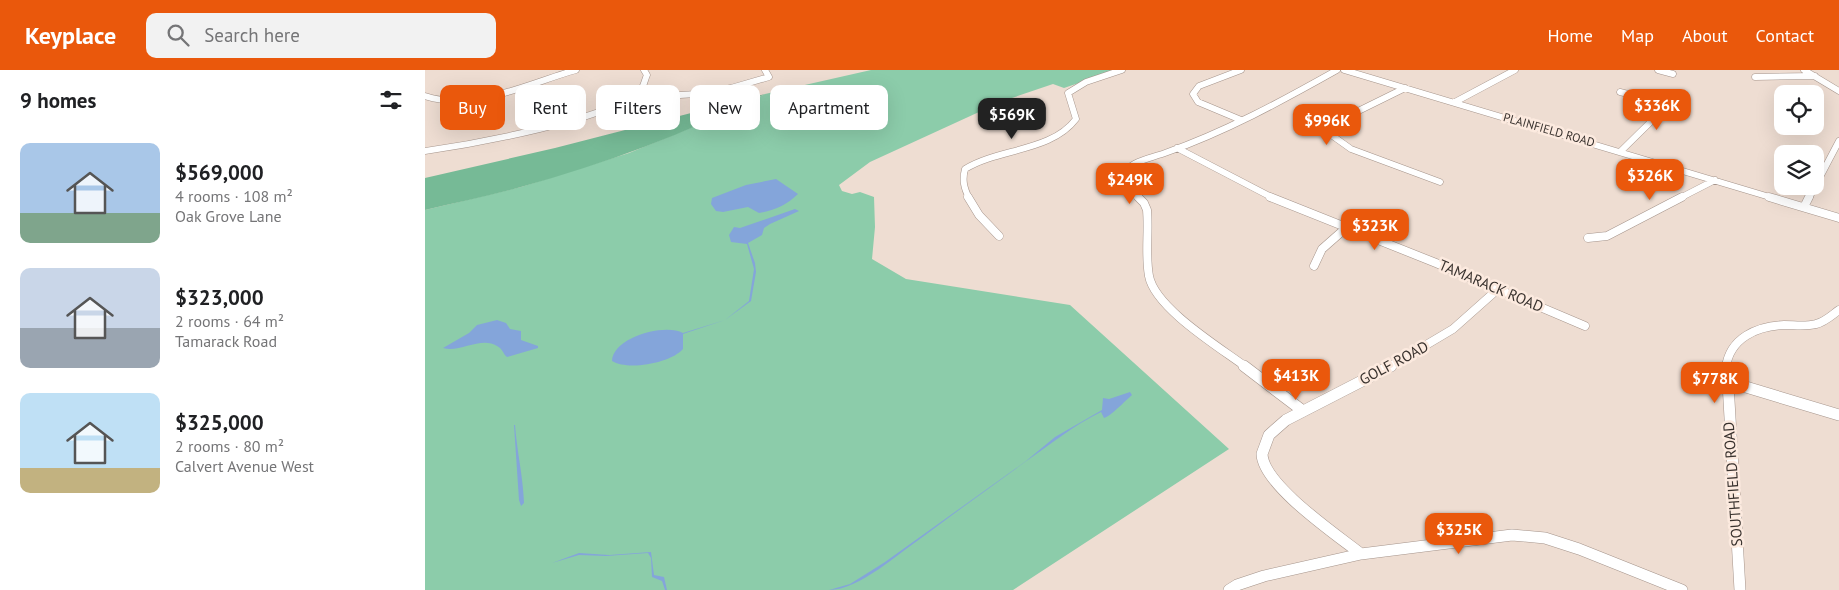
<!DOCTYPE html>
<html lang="en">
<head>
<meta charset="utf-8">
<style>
  :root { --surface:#fff; --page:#f2f2f2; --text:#202124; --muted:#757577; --accent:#ea580c }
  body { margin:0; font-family:"PT Sans",sans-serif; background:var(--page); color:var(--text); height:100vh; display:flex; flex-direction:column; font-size:19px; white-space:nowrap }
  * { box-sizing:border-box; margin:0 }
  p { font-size:16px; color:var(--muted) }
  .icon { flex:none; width:28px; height:28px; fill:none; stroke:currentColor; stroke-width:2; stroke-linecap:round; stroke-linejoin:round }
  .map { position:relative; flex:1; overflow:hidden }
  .sheet { display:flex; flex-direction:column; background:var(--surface); width:425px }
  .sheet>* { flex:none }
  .banner { position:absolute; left:15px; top:15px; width:475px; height:45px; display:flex; gap:10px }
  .buttons { position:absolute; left:1349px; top:15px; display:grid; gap:10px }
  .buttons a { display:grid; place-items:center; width:50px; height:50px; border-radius:10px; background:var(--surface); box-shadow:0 5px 20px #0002; font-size:25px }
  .price { position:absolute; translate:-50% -42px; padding:0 11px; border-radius:10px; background:var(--accent); color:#fff; font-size:16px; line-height:32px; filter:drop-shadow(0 1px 2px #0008) }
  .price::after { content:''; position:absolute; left:50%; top:30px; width:15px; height:11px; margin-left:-8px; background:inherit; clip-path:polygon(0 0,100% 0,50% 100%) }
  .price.current { background:#222; color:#fff }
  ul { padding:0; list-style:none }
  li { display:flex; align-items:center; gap:15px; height:125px; padding:0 20px }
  li span { display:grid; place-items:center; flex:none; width:140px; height:100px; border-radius:10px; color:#555 }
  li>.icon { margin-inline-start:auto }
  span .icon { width:60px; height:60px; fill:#fffc; stroke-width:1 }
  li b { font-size:21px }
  h2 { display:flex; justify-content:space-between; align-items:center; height:60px; padding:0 20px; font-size:21px }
  .chip { padding:0 18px; border-radius:10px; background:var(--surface); box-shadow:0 5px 20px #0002; font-size:18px; line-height:45px }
  .chip.current { background:var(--accent); color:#fff }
  header { display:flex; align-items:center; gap:30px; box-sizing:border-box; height:70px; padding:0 25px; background:var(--accent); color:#fff }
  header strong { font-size:24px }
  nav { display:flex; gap:28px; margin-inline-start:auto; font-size:18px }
  .search { width:350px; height:45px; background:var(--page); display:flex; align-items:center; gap:12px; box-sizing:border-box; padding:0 18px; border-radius:10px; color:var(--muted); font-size:19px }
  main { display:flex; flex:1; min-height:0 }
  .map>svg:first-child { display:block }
  .green { fill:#8cccaa }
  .forest { fill:#76ba96 }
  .water { fill:#84a5da }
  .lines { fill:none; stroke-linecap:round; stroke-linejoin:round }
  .minor-far2-casing { stroke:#a5948b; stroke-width:7 }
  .minor-far1-casing { stroke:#a5948b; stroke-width:9 }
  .minor-casing { stroke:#a5948b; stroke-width:12 }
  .minor-far2 { stroke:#fff; stroke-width:6 }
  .minor-far1 { stroke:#fff; stroke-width:8 }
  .minor { stroke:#fff; stroke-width:11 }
  .labels { text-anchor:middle; stroke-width:5; stroke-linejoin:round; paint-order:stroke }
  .far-street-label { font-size:12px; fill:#39322e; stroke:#fceadf }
  .street-label { font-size:15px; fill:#39322e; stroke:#fceadf }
</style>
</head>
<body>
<header>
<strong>Keyplace</strong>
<div class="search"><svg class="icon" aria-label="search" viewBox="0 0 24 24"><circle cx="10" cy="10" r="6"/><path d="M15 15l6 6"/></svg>Search here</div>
<nav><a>Home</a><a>Map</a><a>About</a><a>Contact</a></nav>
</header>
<main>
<section class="sheet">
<h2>9 homes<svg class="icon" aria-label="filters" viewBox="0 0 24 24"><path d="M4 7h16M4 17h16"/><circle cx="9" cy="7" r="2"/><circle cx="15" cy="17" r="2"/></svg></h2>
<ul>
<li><span style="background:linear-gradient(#a9c7e8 70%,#7fa58c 0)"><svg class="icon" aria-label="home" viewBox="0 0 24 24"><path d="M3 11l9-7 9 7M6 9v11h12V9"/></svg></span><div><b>$569,000</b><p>4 rooms · 108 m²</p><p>Oak Grove Lane</p></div></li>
<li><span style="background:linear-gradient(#c9d6e8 60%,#9aa5b1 0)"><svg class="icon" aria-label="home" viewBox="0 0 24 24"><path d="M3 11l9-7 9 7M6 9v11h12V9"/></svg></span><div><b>$323,000</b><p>2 rooms · 64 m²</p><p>Tamarack Road</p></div></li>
<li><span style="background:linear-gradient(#bfe0f5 75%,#c2b280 0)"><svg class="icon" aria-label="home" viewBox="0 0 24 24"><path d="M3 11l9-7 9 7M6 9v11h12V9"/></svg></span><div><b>$325,000</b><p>2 rooms · 80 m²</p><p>Calvert Avenue West</p></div></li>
</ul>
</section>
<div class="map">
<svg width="1414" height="520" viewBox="0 0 1414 520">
  <rect width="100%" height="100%" fill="#eeddd2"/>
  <path class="green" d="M446 0H692L639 18 628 14 578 31 445 92 414 115 417 121 427 124 435 122 449 127 450 157 447 189 481 209 645 235 804 379 588 520H0V140L96 117 204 83 309 40 340 24Z"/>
  <path class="forest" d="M340 24C263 63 179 94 96 117 64 126 32 132 0 140V108L130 78Z"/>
  <path class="water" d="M351 109 373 124C362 135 350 140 334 143L323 137 298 142 291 141 286 134 287 128 321 115Z
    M370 139 374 141 345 154 339 158 337 165 323 173 330 193 331 202 326 231 300 250 258 264V279C246 293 203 301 187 291 188 267 240 253 258 263L300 250 324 231 329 199 322 174 306 172 304 165 309 157 315 158Z
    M72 250 81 253 85 259 96 261V270L113 276V278L82 287C78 284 78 279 72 276 56 266 35 283 18 278L44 263 52 255Z
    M705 322 707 325C700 331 686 346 679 348L676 342C649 355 626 374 600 392 566 417 532 441 499 466 474 483 434 520 404 520L425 514 460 492 601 391 630 367 677 340 678 328 684 329Z
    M89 355H90C92 382 98 406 99 433L96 436 94 430Z
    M226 482 229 505 239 507 242 520H240L237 511 227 507 226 488 223 483 181 486 154 485 127 493 154 483 184 485Z"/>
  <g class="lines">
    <defs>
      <path id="minor-far2" d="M816 0 774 16 768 24 773 32 816 50
        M919 0 1348 128
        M1233 0 1248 4
        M1379 0 1414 21
        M1330 7 1390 6
        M980 18 913 51 906 58 905 64 926 79 1015 112
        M1195 22 1243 34
        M0 26C49 42 104 13 151 0
        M203 28 272 24 306 18 344 7 340 0
        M1030 32 1090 0
        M752 78 848 128
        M0 81C42 75 191 49 216 19 219 16 220 9 222 5L219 0
        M1196 81 1253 25
        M544 128C539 118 537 110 540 99 574 78 626 82 651 49L643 23 661 12 697 0
        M714 128 695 108C704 91 723 89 740 83 800 62 857 31 912 0
        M1255 128 1290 110
        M1384 128 1414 71"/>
      <path id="minor-far1" d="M543 127 554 145 574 166
        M713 127 719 133 722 140C724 162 720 184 724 206 730 238 794 277 821 297
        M845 127 1011 193 1160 256
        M1344 127 1414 148
        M1379 137 1384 127
        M1163 168 1182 166 1257 127
        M889 196 897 179 922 157
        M964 297 1028 259 1073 219
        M1301 297C1305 268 1332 256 1359 255 1370 255 1380 257 1391 254 1400 252 1407 245 1414 240"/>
      <path id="minor" d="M819 296 878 341
        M1302 296 1315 520
        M1301 311 1414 345
        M936 484C912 465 838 415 837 384L844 365 861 350 966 296
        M804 520 812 515 839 506 936 484 1087 465 1120 468 1154 479 1257 520"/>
    </defs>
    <use href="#minor-far2" class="minor-far2-casing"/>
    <use href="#minor-far1" class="minor-far1-casing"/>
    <use href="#minor" class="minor-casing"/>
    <use href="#minor-far2" class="minor-far2"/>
    <use href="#minor-far1" class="minor-far1"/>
    <use href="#minor" class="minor"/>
  </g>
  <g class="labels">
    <g class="far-street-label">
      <text transform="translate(1124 60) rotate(16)" y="4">PLAINFIELD ROAD</text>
    </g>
    <g class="street-label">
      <text transform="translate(1066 216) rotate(23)" y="5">TAMARACK ROAD</text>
      <text transform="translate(969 293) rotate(-28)" y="5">GOLF ROAD</text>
      <text transform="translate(1308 414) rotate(-94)" y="5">SOUTHFIELD ROAD</text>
    </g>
  </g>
</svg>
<div class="buttons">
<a><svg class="icon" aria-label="locate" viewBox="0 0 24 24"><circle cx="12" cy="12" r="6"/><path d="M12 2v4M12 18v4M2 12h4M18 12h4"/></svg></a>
<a><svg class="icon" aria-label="layers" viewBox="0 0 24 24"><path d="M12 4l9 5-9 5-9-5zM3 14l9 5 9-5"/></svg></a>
</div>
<b class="price" style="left:1232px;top:61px">$336K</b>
<b class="price current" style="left:587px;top:70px">$569K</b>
<b class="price" style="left:902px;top:76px">$996K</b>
<b class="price" style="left:1225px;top:131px">$326K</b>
<b class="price" style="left:705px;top:135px">$249K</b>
<b class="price" style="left:950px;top:181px">$323K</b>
<b class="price" style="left:871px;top:331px">$413K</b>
<b class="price" style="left:1290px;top:334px">$778K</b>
<b class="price" style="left:1034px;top:485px">$325K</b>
<div class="banner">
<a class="chip current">Buy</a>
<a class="chip">Rent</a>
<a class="chip">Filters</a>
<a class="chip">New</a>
<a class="chip">Apartment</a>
</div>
</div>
</main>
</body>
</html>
